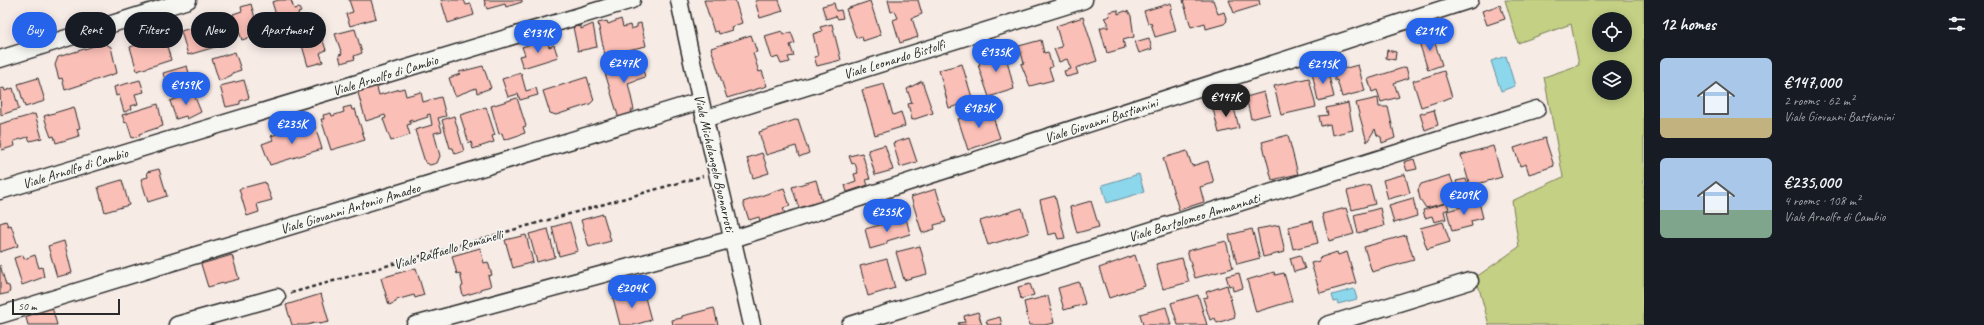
<!DOCTYPE html>
<html lang="en">
<head>
<meta charset="utf-8">
<style>
  :root { --surface:#171b24; --page:#20242c; --text:#f1f3f6; --muted:#9ea1a6; --accent:#2563eb }
  body { margin:0; font-family:Caveat,sans-serif; background:var(--page); color:var(--text); height:100vh; display:flex; flex-direction:column; font-size:15px; white-space:nowrap }
  * { box-sizing:border-box; margin:0 }
  p { font-size:13px; color:var(--muted) }
  .icon { flex:none; width:22px; height:22px; fill:none; stroke:currentColor; stroke-width:2; stroke-linecap:round; stroke-linejoin:round }
  .map { position:relative; flex:1; overflow:hidden }
  .panel { display:flex; flex-direction:column; background:var(--surface); width:340px }
  .panel>* { flex:none }
  .top-card { position:absolute; left:12px; top:12px; width:380px; height:36px; display:flex; gap:8px }
  .buttons { position:absolute; left:1592px; top:12px; display:grid; gap:8px }
  .buttons a { display:grid; place-items:center; width:40px; height:40px; border-radius:50%; background:var(--surface); box-shadow:0 2px 10px #0003; font-size:20px }
  .scale { position:absolute; left:12px; bottom:10px; width:108px; box-sizing:border-box; padding-left:4px; border:2px solid #2b2b2b; border-top:0; font-size:11px; line-height:14px; white-space:nowrap; color:#2b2b2b; -webkit-text-stroke:3px #f6f6f2; paint-order:stroke }
  .price { position:absolute; translate:-50% -34px; padding:0 9px; border-radius:14px; background:var(--accent); color:#fff; font-size:13px; line-height:26px; filter:drop-shadow(0 1px 2px #0008) }
  .price::after { content:''; position:absolute; left:50%; top:24px; width:12px; height:9px; margin-left:-6px; background:inherit; clip-path:polygon(0 0,100% 0,50% 100%) }
  .price.current { background:#222; color:#fff }
  ul { padding:0; list-style:none }
  li { display:flex; align-items:center; gap:12px; height:100px; padding:0 16px }
  li span { display:grid; place-items:center; flex:none; width:112px; height:80px; border-radius:6px; color:#555 }
  li>.icon { margin-inline-start:auto }
  span .icon { width:48px; height:48px; fill:#fffc; stroke-width:1 }
  li b { font-size:17px }
  h2 { display:flex; justify-content:space-between; align-items:center; height:48px; padding:0 16px; font-size:17px }
  .tag { padding:0 14px; border-radius:18px; background:var(--surface); box-shadow:0 2px 10px #0003; font-size:14px; line-height:36px }
  .tag.current { background:var(--accent); color:#fff }
  main { display:flex; flex:1; min-height:0 }
  .map>svg:first-child { display:block }
  .green { fill:#c4d084; stroke:#787e58; fill-rule:evenodd }
  .water { fill:#8cd7ec; stroke:#65929f }
  .building { fill:#fabfb6; stroke:#2b2b2b }
  .lines { fill:none; stroke-linecap:round; stroke-linejoin:round }
  .minor-casing { stroke:#2b2b2b; stroke-width:19 }
  .path { stroke:#2b2b2b; stroke-width:2.5; stroke-dasharray:4 3; stroke-linecap:butt }
  .minor { stroke:#f6f6f2; stroke-width:16 }
  .labels { text-anchor:middle; stroke-width:3.5; stroke-linejoin:round; paint-order:stroke }
  .street-label { font-size:14px; fill:#2b2b2b; stroke:#f6f6f2 }
</style>
</head>
<body>
<main>
<div class="map">
<svg width="1644" height="325" viewBox="0 0 1644 325">
  <rect width="100%" height="100%" fill="#f7ebe6"/>
  <filter id="ink" filterUnits="userSpaceOnUse"><feTurbulence type="fractalNoise" baseFrequency=".025" numOctaves="2"/><feDisplacementMap in="SourceGraphic" scale="8" xChannelSelector="R" yChannelSelector="G"/><feConvolveMatrix kernelMatrix="1 2 1 2 8 2 1 2 1" color-interpolation-filters="sRGB"/></filter>
  <g filter="url(#ink)">
    <path class="green" d="M1505 0H1644V325H1489L1476 277 1519 247 1512 201 1563 177 1544 77 1579 65 1571 24 1518 43ZM1599 19H1625V45H1599ZM1599 67H1625V93H1599Z"/>
    <path class="water" d="M1506 56 1515 86 1501 91 1491 61Z
      M1139 174 1144 192 1107 203 1102 185Z
      M1354 289 1357 299 1338 304 1337 301 1334 302 1332 295Z"/>
    <path class="building" d="M279 0H291L294 9 299 8 301 12 298 13 301 21 280 28 272 2Z
      M349 0H371L376 18 350 26 346 14 353 12Z
      M441 0H464L466 5 471 4 474 15 448 23Z
      M484 0H522V2L506 7 505 4 487 9Z
      M704 0H735L742 23 731 27 732 30 719 34 718 31 714 32Z
      M759 0H779L783 11 760 18 755 1Z
      M888 0H918L922 14 912 18 918 37 900 43 893 20 898 18 895 11 891 12Z
      M1183 0H1213L1218 14 1224 12 1227 21 1224 24 1206 29 1205 23 1191 27Z
      M1229 0H1259L1260 5 1234 13Z
      M870 1 881 35 863 41 862 36 856 38 846 9Z
      M834 3 836 11 841 10 843 18 838 19 836 16 826 19 822 6Z
      M1171 3 1172 9 1170 10 1176 31 1155 37 1151 23 1148 24 1144 11Z
      M251 4 256 21 261 19 262 23 260 24 263 33 242 40 233 14 242 11 241 7Z
      M1500 5 1505 19 1487 25 1482 11Z
      M1118 10V14L1125 11 1129 12 1131 16 1134 37 1123 40 1125 48 1107 53 1100 28 1105 26 1108 28V22L1104 18 1110 16 1109 12Z
      M214 17 222 45 188 55 181 31 206 23 205 20Z
      M1083 17 1097 61 1076 68 1078 74 1066 77 1064 71 1071 69 1067 59 1059 62 1054 49 1062 47 1056 26Z
      M621 19 623 27 630 25 631 29 637 27V24L641 23 646 46 605 55 598 23 607 21 608 24Z
      M593 24 597 47 578 51 573 27 581 26V29Z
      M832 24 841 60 817 66 814 57 818 56 813 34 822 31 820 27Z
      M319 29 326 50 320 53 323 62 308 66 299 35Z
      M355 29 362 53 354 56 355 59 341 63 339 55 342 54 335 34Z
      M782 31 783 35 791 32 795 43 790 45 794 56 788 57 790 62 781 64 778 57 772 59 765 36Z
      M163 33 171 60 137 71 130 47 155 39 154 36Z
      M1432 34 1442 65 1428 70 1418 39Z
      M751 35 757 52 753 53 759 72 762 71 767 86 727 98 711 48Z
      M1149 38 1152 49 1139 53 1135 42Z
      M547 39 549 47 554 45 558 57 523 68 519 56 525 55 522 47Z
      M1041 40 1044 53 1048 52 1052 67 1049 68 1053 80 1030 86 1021 64 1024 63 1019 46Z
      M104 43 111 47 117 73 65 90 62 78 59 79 55 65 58 57Z
      M1000 50 1003 57 1006 56 1014 89 989 97 978 65H980L978 57Z
      M1387 50 1396 52 1395 60 1386 58Z
      M235 52 241 70 232 73V75L219 81 212 59Z
      M639 55 645 77 628 83 634 110H631L633 115 619 119 605 73 616 70 614 63Z
      M962 64 973 101 949 108 939 70Z
      M1358 65 1365 91 1342 97 1337 80 1335 81V71Z
      M187 66 193 88 178 92 177 90 168 92 163 73Z
      M483 66 491 88 477 93 476 88 455 96 449 78 460 74 459 72Z
      M1406 67 1409 78 1394 83 1399 97 1381 102 1377 90 1372 92 1368 79Z
      M1327 68 1334 97 1318 101 1312 72Z
      M1444 71 1452 97 1421 107 1413 81Z
      M521 73 526 91 536 88 538 95 520 100 518 94 508 97 502 79Z
      M587 77 594 100 590 104 556 115 550 113 543 91Z
      M38 78 45 101 25 107 18 84Z
      M1309 78 1316 107 1281 115 1274 86Z
      M140 80 144 92 135 94 138 104 131 106 132 109 124 112 119 95 116 96 114 87Z
      M244 80 249 98 240 101V104L226 107 220 86Z
      M375 80 379 95 404 88 406 96 421 92 423 102 441 97 446 116 438 118 442 131 434 133 440 156 437 163 430 165 425 162 415 130 432 125 430 114 427 115 428 117 412 122V119L409 120 411 124 407 125 410 135 391 141 383 119 386 118 385 115 366 121 356 86Z
      M922 81 933 113 912 120 908 104 912 103 907 89Z
      M884 84 893 115 901 112 905 126 875 135 862 90Z
      M4 88 5 91 13 88 19 109 1 115 0 89Z
      M193 92 201 112 187 119 186 116 176 119 170 101Z
      M1264 92 1270 114 1251 119 1246 97Z
      M517 98 526 126 523 127 525 133 504 140 502 133 499 134 491 106Z
      M1378 98 1379 107H1388L1395 138 1382 143 1381 137 1377 135 1375 129 1367 142 1356 103Z
      M1348 103 1353 130 1332 135 1330 124 1321 126 1319 116 1328 115 1326 108Z
      M158 104 163 126 139 134 140 136 132 138 127 122 125 123 122 115Z
      M1233 104 1239 128 1219 133 1213 109Z
      M351 106 352 110 355 109 365 140 331 150 321 119H324L323 115 331 113 332 116 344 112 343 108Z
      M74 107 80 128 77 129 79 136 56 143 54 136 51 137 48 129 44 116Z
      M486 107 495 135 492 136 494 142 473 149 471 142 469 143 460 115Z
      M990 108 1000 138 968 150 958 119Z
      M1434 110 1438 125 1425 130 1420 114Z
      M35 114 42 138 30 141 28 137 14 141 15 146 2 150 0 143V124Z
      M454 116 464 151 455 154 453 148H450L442 120Z
      M798 119 809 153 799 157 796 146 766 155 759 132Z
      M302 126 303 130 315 126 322 149 270 165 262 144 273 140 271 136Z
      M1288 135 1298 174 1272 180 1262 142Z
      M909 138 917 162 900 167 893 143Z
      M1545 138 1554 166 1529 174 1526 164 1520 166 1514 148Z
      M885 145 893 170 875 175 868 150Z
      M1493 146 1502 177 1470 186 1461 155Z
      M1187 151 1192 166 1208 161 1214 183 1200 187 1204 202 1179 210 1163 158Z
      M762 153 769 173 753 178 747 158Z
      M862 153 870 179 866 180 868 185 847 192 845 185 856 181 854 174 858 173 855 163 852 164 849 156Z
      M1414 159 1417 169 1407 171 1404 162Z
      M159 169 167 196 148 202 141 179 148 177 147 172Z
      M1405 174 1410 193 1388 199 1383 180Z
      M1450 175 1456 191V200L1426 208 1420 199 1418 190 1421 184Z
      M1466 179 1470 192 1460 195 1456 181Z
      M122 180 129 205 105 212 98 187Z
      M816 180 822 201 799 208 792 187Z
      M265 182 272 200 257 204 259 212 247 216 239 189Z
      M1370 185 1375 204 1352 210 1347 191Z
      M784 188 790 206 783 208 786 217 761 225 759 217 749 220 743 202Z
      M936 189 946 222 934 225 935 229 922 233 911 197Z
      M1055 196 1065 238 1058 239 1056 233 1048 235 1040 200Z
      M1413 198 1417 216 1394 223 1389 205Z
      M1091 201 1099 227 1077 233 1070 207Z
      M1479 202 1483 218 1471 221 1472 226 1452 231 1447 211Z
      M1447 203 1449 209 1444 211 1446 219 1434 222 1432 216 1425 218 1423 210Z
      M1022 208 1029 233 988 245 980 221Z
      M1346 208 1354 234 1329 241 1322 214Z
      M1380 208 1384 226 1358 233 1354 215Z
      M603 214 611 241 589 247 581 220Z
      M906 218 910 234 887 241V244L870 249 865 229Z
      M6 221 8 226 11 225 18 246 0 252V223Z
      M1313 221 1318 243 1293 249 1288 227Z
      M570 222 578 251 559 256 552 227Z
      M1443 222 1450 242 1427 249 1420 228Z
      M1279 225 1285 252 1263 257 1257 229Z
      M548 229 555 257 537 262 529 234Z
      M1252 229 1260 258 1237 264 1229 235Z
      M526 235 533 262 513 268 505 240Z
      M1406 235 1414 260 1372 272 1364 247Z
      M64 241 72 273 57 277 48 246Z
      M1226 241 1233 268 1195 278 1187 251Z
      M920 246 927 274 904 280 896 252Z
      M480 248 484 263 488 262 492 275 488 276 491 286 480 289V291L463 296 461 287 463 286 460 273 457 274 452 256Z
      M1337 252 1338 255 1347 252 1356 283 1320 293 1311 263 1320 261 1319 258Z
      M23 255 24 259 35 255 39 268 42 267 44 277 22 285 14 258Z
      M232 255 239 279 208 287 201 264Z
      M1135 255 1145 286 1109 298 1099 268Z
      M1300 255 1305 269 1294 272 1290 258Z
      M1182 258 1189 282 1163 289 1156 264Z
      M887 259 895 288 868 296 860 266Z
      M0 265 6 285 9 286 10 290 9 293 0 295Z
      M416 268 424 295 415 298 414 295 396 300V302L389 305 381 278Z
      M1274 272 1275 275 1284 273 1292 301 1256 312 1247 280Z
      M1239 273 1243 288 1233 291 1232 285 1229 286 1226 276Z
      M1079 282 1085 304 1064 310 1058 288Z
      M1030 284 1034 295 1021 299 1018 287Z
      M1227 285 1235 317 1217 323 1215 318 1210 320 1203 298 1208 297 1206 292Z
      M643 290 651 320 634 325H620L613 298Z
      M321 294 329 322 319 324 318 322 307 325H292L286 305Z
      M1198 295 1207 325H1178L1171 303Z
      M1048 296 1054 323 1044 325H1029L1024 302Z
      M52 307 57 325H28L25 314Z
      M1166 307 1171 325H1143L1140 314Z
      M714 308 718 325H673L672 320 682 318V316Z
      M978 312 982 325H959L958 323 965 322 964 316Z
      M1000 317 1002 325H988L986 321Z"/>
    <g class="lines">
      <defs>
        <path id="minor" d="M679 0C701 109 728 217 752 325
          M0 59 188 0
          M704 119 1084 0
          M0 191 632 0
          M0 315 700 101
          M177 325 277 297
          M415 325 733 239 1470 0
          M850 325 1537 109
          M1327 325 1470 281"/>
      </defs>
      <use href="#minor" class="minor-casing"/>
      <path class="path" d="M291 293 703 176"/>
      <use href="#minor" class="minor"/>
    </g>
  </g>
  <g class="labels">
    <g class="street-label">
      <text transform="translate(894 59) rotate(-17)" y="5">Viale Leonardo Bistolfi</text>
      <text transform="translate(385 75) rotate(-17)" y="5">Viale Arnolfo di Cambio</text>
      <text transform="translate(1101 120) rotate(-18)" y="5">Viale Giovanni Bastianini</text>
      <text transform="translate(715 163) rotate(77)" y="5">Viale Michelangelo Buonarroti</text>
      <text transform="translate(75 168) rotate(-17)" y="5">Viale Arnolfo di Cambio</text>
      <text transform="translate(350 208) rotate(-17)" y="5">Viale Giovanni Antonio Amadeo</text>
      <text transform="translate(1194 217) rotate(-17)" y="5">Viale Bartolomeo Ammannati</text>
      <text transform="translate(448 249) rotate(-16)" y="5">Viale Raffaello Romanelli</text>
    </g>
  </g>
</svg>
<div class="buttons">
<a><svg class="icon" aria-label="locate" viewBox="0 0 24 24"><circle cx="12" cy="12" r="6"/><path d="M12 2v4M12 18v4M2 12h4M18 12h4"/></svg></a>
<a><svg class="icon" aria-label="layers" viewBox="0 0 24 24"><path d="M12 4l9 5-9 5-9-5zM3 14l9 5 9-5"/></svg></a>
</div>
<div class="scale">50 m</div>
<b class="price" style="left:1430px;top:52px">€211K</b>
<b class="price" style="left:538px;top:54px">€131K</b>
<b class="price" style="left:996px;top:73px">€135K</b>
<b class="price" style="left:624px;top:84px">€247K</b>
<b class="price" style="left:1323px;top:85px">€215K</b>
<b class="price" style="left:186px;top:106px">€159K</b>
<b class="price current" style="left:1226px;top:118px">€147K</b>
<b class="price" style="left:979px;top:129px">€185K</b>
<b class="price" style="left:292px;top:145px">€235K</b>
<b class="price" style="left:1464px;top:216px">€209K</b>
<b class="price" style="left:887px;top:233px">€255K</b>
<b class="price" style="left:632px;top:309px">€204K</b>
<div class="top-card">
<a class="tag current">Buy</a>
<a class="tag">Rent</a>
<a class="tag">Filters</a>
<a class="tag">New</a>
<a class="tag">Apartment</a>
</div>
</div>
<section class="panel">
<h2>12 homes<svg class="icon" aria-label="filters" viewBox="0 0 24 24"><path d="M4 7h16M4 17h16"/><circle cx="9" cy="7" r="2"/><circle cx="15" cy="17" r="2"/></svg></h2>
<ul>
<li><span style="background:linear-gradient(#a9c7e8 75%,#c2b280 0)"><svg class="icon" aria-label="home" viewBox="0 0 24 24"><path d="M3 11l9-7 9 7M6 9v11h12V9"/></svg></span><div><b>€147,000</b><p>2 rooms · 62 m²</p><p>Viale Giovanni Bastianini</p></div></li>
<li><span style="background:linear-gradient(#a9c7e8 65%,#7fa58c 0)"><svg class="icon" aria-label="home" viewBox="0 0 24 24"><path d="M3 11l9-7 9 7M6 9v11h12V9"/></svg></span><div><b>€235,000</b><p>4 rooms · 108 m²</p><p>Viale Arnolfo di Cambio</p></div></li>
</ul>
</section>
</main>
</body>
</html>
